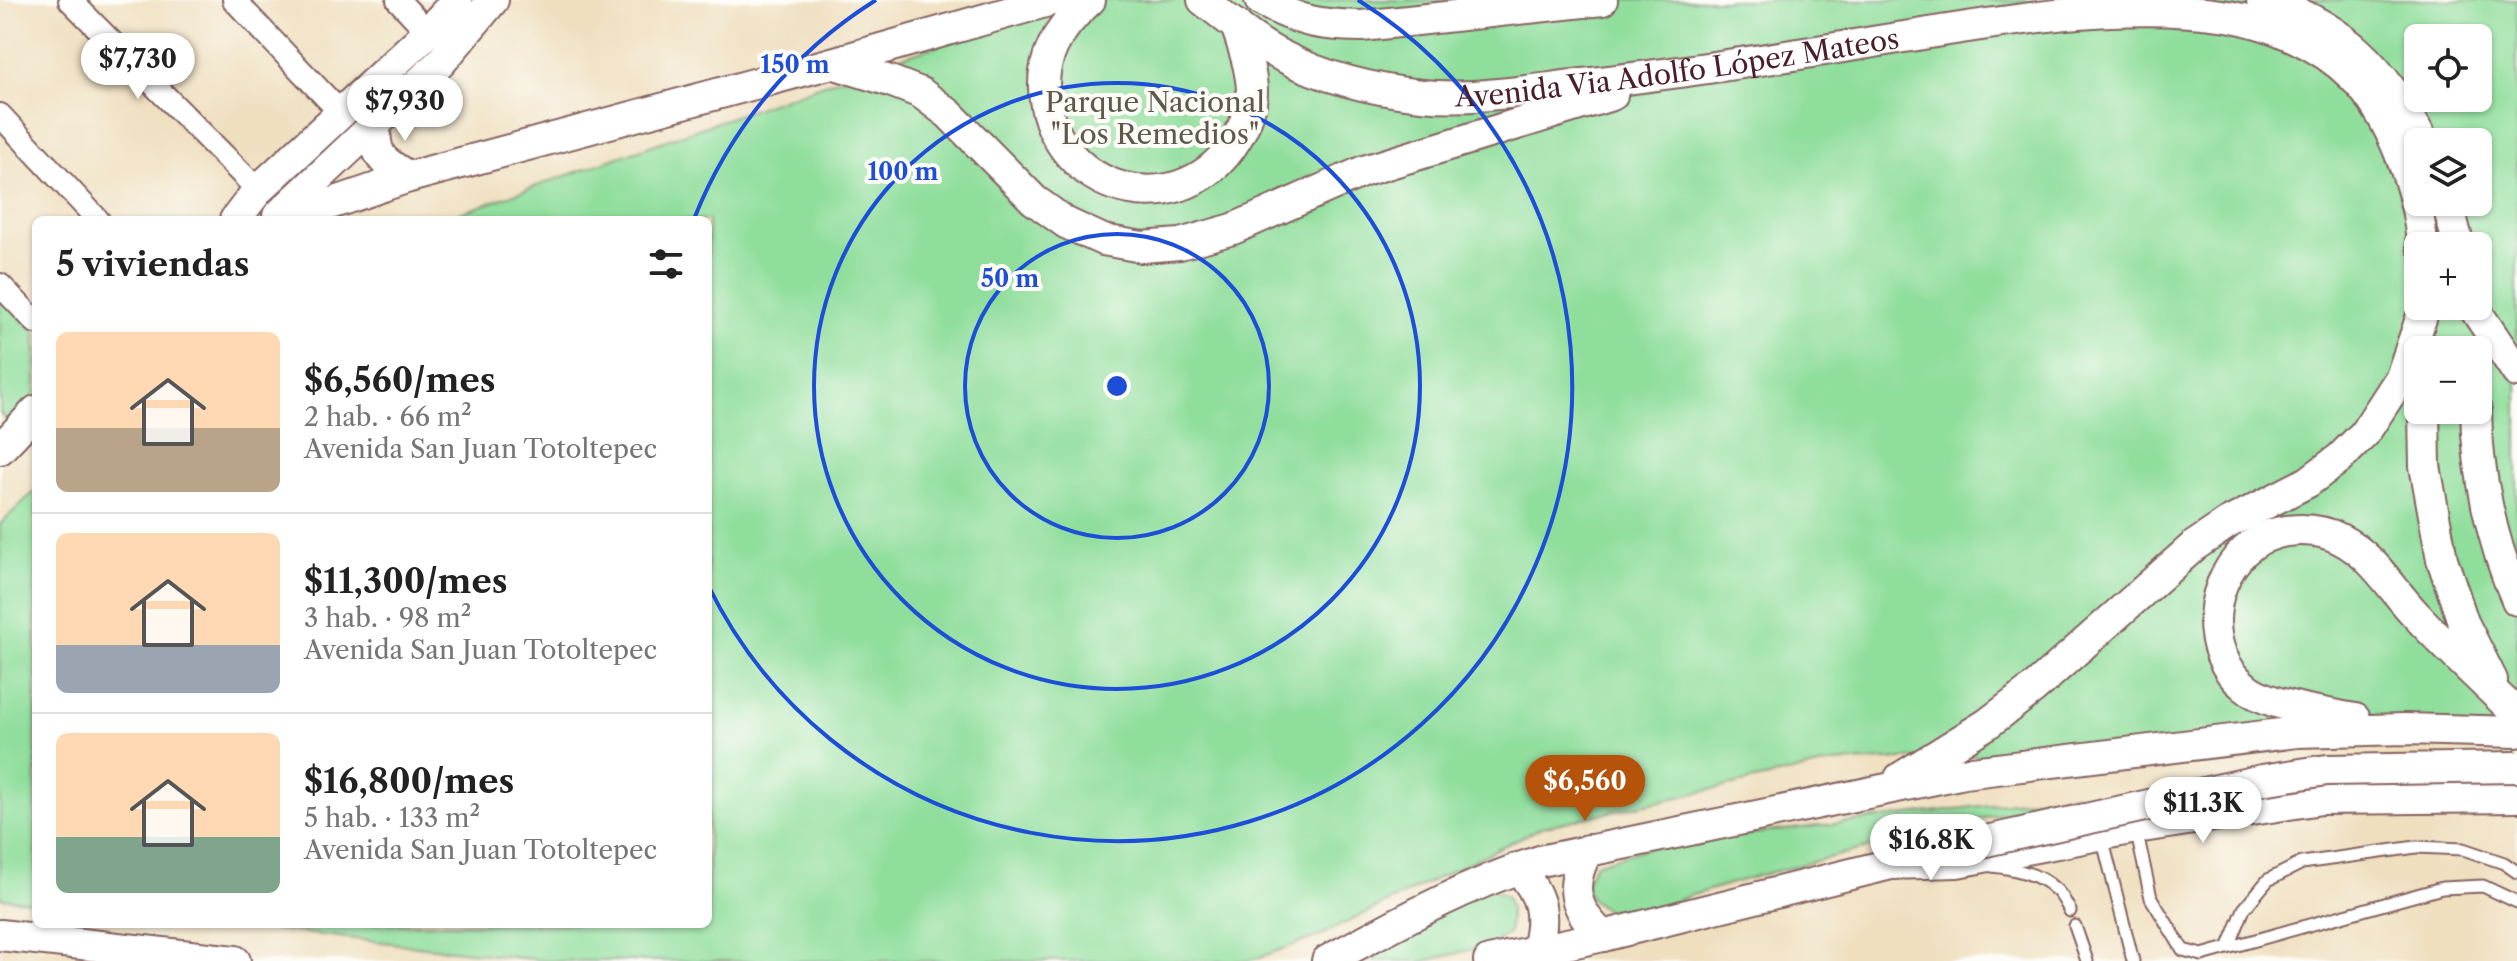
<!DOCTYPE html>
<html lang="es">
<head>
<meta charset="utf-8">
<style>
  :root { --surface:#fff; --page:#f2f2f2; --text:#222; --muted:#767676; --line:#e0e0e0; --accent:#b45309 }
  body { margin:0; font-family:"Libre Caslon Text",serif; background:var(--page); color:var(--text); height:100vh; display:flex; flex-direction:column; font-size:30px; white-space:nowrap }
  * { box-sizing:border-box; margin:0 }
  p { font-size:26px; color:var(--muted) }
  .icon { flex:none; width:44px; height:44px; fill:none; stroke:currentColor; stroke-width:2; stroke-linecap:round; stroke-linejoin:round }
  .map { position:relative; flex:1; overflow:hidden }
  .drawer { position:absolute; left:32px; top:216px; width:680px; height:712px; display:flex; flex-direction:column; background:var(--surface); border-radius:12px; box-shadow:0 2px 6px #0004 }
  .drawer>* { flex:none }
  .fabs { position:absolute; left:2404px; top:24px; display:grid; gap:16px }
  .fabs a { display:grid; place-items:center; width:88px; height:88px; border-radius:12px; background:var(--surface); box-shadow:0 2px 6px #0004; font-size:40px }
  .price { position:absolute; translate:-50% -68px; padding:0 18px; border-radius:28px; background:#fff; color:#222; font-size:26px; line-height:52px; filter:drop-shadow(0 2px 4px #0008) }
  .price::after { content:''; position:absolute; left:50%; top:48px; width:24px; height:18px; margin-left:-12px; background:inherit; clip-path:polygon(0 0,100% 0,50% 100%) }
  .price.on { background:var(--accent); color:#fff }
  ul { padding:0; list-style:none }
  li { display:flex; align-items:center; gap:24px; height:200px; padding:0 24px }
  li+li { border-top:2px solid var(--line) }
  li span { display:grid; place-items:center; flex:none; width:224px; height:160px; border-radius:12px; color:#555 }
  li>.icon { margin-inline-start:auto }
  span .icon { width:96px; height:96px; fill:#fffc; stroke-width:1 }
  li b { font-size:34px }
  h2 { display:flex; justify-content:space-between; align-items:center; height:96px; padding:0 24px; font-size:34px }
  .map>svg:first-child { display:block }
  .green { fill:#90de9c; stroke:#6d7e64; stroke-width:2; fill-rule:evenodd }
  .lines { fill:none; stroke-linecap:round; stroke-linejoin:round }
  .lane-casing { stroke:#84625f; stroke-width:15 }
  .street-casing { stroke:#84625f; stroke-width:26 }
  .secondary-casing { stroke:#84625f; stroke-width:34 }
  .lane { stroke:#fff; stroke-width:11 }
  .street { stroke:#fff; stroke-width:22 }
  .secondary { stroke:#fff; stroke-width:30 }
  .secondary-bridge-casing { stroke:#84625f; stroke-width:34; stroke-linecap:butt }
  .secondary-bridge { stroke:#fff; stroke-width:30 }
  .ring { fill:none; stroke:#1d4ed8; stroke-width:4 }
  .labels { text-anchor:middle; stroke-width:8; stroke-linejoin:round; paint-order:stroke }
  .street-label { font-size:28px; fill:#4a1f2b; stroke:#fdfcf7 }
  .park-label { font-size:28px; fill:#5f584d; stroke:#fdfcf7 }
  .centre { fill:#1d4ed8; stroke:#fdfcf7; stroke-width:4 }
  .ring-label { font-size:24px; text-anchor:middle; font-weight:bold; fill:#1d4ed8; stroke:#fdfcf7; stroke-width:8; stroke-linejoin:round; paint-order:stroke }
</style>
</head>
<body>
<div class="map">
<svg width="2517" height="961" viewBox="0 0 2517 961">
  <rect width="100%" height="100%" fill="#fdfcf7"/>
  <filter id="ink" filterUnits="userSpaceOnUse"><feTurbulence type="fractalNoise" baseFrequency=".0125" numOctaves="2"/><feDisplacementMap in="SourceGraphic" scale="16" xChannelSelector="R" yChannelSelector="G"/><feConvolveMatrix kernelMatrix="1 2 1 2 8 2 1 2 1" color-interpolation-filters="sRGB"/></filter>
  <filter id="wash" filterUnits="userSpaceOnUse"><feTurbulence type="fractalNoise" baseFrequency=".006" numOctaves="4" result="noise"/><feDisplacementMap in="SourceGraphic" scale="32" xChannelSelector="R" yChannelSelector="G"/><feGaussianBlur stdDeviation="1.8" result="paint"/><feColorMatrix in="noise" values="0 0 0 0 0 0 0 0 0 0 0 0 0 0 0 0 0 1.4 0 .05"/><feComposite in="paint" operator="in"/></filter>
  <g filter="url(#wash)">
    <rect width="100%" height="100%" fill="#efdfbf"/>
    <path class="green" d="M1074 0H2517V725L1980 757 1974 755 1833 763 1542 827 1319 936 1249 961H548L226 924H708V220H441L881 64ZM2418 38H2478V98H2418ZM2418 142H2478V202H2418ZM2418 246H2478V306H2418ZM2418 350H2478V410H2418Z
      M0 297 36 333V399L12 425 0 413Z
      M36 490V902L0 898V524Z
      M2078 794 1757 876 1692 895 1650 911 1607 910 1592 900 1585 885 1595 864 1654 846Z
      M1488 887 1507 897 1510 909 1509 933 1492 944 1426 961H1345Z"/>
  </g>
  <g filter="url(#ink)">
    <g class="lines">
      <defs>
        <path id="lane" d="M2136 829 2151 898 2183 950 2202 955 2442 888 2483 886 2517 902
          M2102 837 2133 961
          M1992 866C2012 868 2040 874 2055 889 2062 894 2066 904 2070 911
          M2075 926 2087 961
          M2229 946 2244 909 2268 880 2302 863 2416 847 2463 849 2504 863 2517 872"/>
        <path id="street" d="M70 0 258 190
          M234 0 340 112
          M398 0 428 32
          M0 115 98 220
          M0 285 36 322"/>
        <g id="secondary">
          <path d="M1090 0C1058 28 1037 61 1046 106 1066 198 1184 223 1235 141 1244 127 1252 108 1252 90 1251 68 1243 46 1236 25"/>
          <path id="s1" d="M1203 0C1228 19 1254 42 1282 56 1325 78 1374 90 1422 95 1473 100 1524 91 1574 85 1685 73 1794 55 1904 37 2010 20 2122 0 2228 16 2272 24 2320 44 2352 76 2391 114 2419 192 2422 246"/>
          <path d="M1260 0C1300 22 1318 25 1362 26L1602 0"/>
          <path d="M2262 0C2342 23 2386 70 2423 142"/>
          <path d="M832 63 890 81 921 93 949 114 1034 200 1066 223 1103 240 1142 247 1180 244 1233 229 1364 171 1612 95"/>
          <path d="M375 124C375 158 381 160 409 177"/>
          <path d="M2447 202 2459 246"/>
          <path d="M278 216 441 62 493 0"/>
          <path d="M235 220 258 190 428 32 457 0"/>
          <path d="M283 220 409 177 832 63 1052 0"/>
          <path d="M2474 308 2517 372"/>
          <path d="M2424 410 2425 466 2442 559 2463 622 2492 680"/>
          <path d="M2476 410C2477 473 2492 543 2517 600"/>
          <path d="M0 449 36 411"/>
          <path d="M2355 719C2326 713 2268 706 2245 687 2201 652 2207 577 2253 544 2276 527 2315 526 2340 539 2374 556 2392 590 2417 616 2449 650 2483 682 2517 714"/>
          <path d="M1900 778 1987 724 2033 689 2194 546 2228 523 2308 482 2340 458 2364 434 2401 377 2425 307"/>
          <path d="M1588 850C1568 885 1573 909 1603 936"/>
          <path d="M1891 864 1957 862 2136 828 2321 799 2517 797"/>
          <path d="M1518 868C1542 896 1546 914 1537 949"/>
          <path d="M0 935 235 961"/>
          <path d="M1327 961C1397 923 1463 886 1540 861L1964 773 2297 732 2404 729 2517 732"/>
          <path d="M1489 961 1603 936 1907 860"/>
        </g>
      </defs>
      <use href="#lane" class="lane-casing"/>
      <use href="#street" class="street-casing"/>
      <use href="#secondary" class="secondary-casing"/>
      <use href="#lane" class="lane"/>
      <use href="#street" class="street"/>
      <use href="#secondary" class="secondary"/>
      <defs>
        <path id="secondary-bridge" d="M1959 847 2262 780 2327 770 2517 767"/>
      </defs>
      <use href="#secondary-bridge" class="secondary-bridge-casing"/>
      <use href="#secondary-bridge" class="secondary-bridge"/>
    </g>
  </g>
  <g class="ring">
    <circle cx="1117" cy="386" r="152"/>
    <circle cx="1117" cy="386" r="303"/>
    <path d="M694 219A455 455 0 0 1 876 0M1358 0A455 455 0 1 1 708 585"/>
  </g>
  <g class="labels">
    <g class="street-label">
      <text dy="10" stroke="none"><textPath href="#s1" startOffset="500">Avenida Via Adolfo López Mateos</textPath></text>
    </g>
    <g class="park-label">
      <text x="1155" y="112">Parque Nacional<tspan x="1155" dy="32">"Los Remedios"</tspan></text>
    </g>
  </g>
  <circle cx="1117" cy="386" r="12" class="centre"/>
  <g class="ring-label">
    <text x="795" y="73">150 m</text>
    <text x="903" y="180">100 m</text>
    <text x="1010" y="287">50 m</text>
  </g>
</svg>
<div class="fabs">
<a><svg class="icon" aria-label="locate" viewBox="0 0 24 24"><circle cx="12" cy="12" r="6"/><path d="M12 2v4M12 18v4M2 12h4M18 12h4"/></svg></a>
<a><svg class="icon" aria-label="layers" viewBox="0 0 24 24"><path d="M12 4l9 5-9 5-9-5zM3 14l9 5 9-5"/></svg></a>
<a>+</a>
<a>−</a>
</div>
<b class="price" style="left:138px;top:101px">$7,730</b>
<b class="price" style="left:405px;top:143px">$7,930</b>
<b class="price on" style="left:1585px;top:823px">$6,560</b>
<b class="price" style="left:2203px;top:845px">$11.3K</b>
<b class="price" style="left:1931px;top:882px">$16.8K</b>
<section class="drawer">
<h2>5 viviendas<svg class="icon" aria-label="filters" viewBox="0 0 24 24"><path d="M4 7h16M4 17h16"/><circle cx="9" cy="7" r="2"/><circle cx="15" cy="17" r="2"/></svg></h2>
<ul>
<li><span style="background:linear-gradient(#ffd9b3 60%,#b9a48a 0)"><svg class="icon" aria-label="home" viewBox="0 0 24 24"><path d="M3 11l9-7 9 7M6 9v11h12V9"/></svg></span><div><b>$6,560/mes</b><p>2 hab. · 66 m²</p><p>Avenida San Juan Totoltepec</p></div></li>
<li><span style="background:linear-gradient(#ffd9b3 70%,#9aa5b1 0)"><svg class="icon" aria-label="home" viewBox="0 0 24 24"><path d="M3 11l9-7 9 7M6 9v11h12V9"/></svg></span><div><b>$11,300/mes</b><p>3 hab. · 98 m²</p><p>Avenida San Juan Totoltepec</p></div></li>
<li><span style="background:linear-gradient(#ffd9b3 65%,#7fa58c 0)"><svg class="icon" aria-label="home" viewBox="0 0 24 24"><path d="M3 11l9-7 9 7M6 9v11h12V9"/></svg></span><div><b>$16,800/mes</b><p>5 hab. · 133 m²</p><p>Avenida San Juan Totoltepec</p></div></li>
</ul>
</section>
</div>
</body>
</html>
